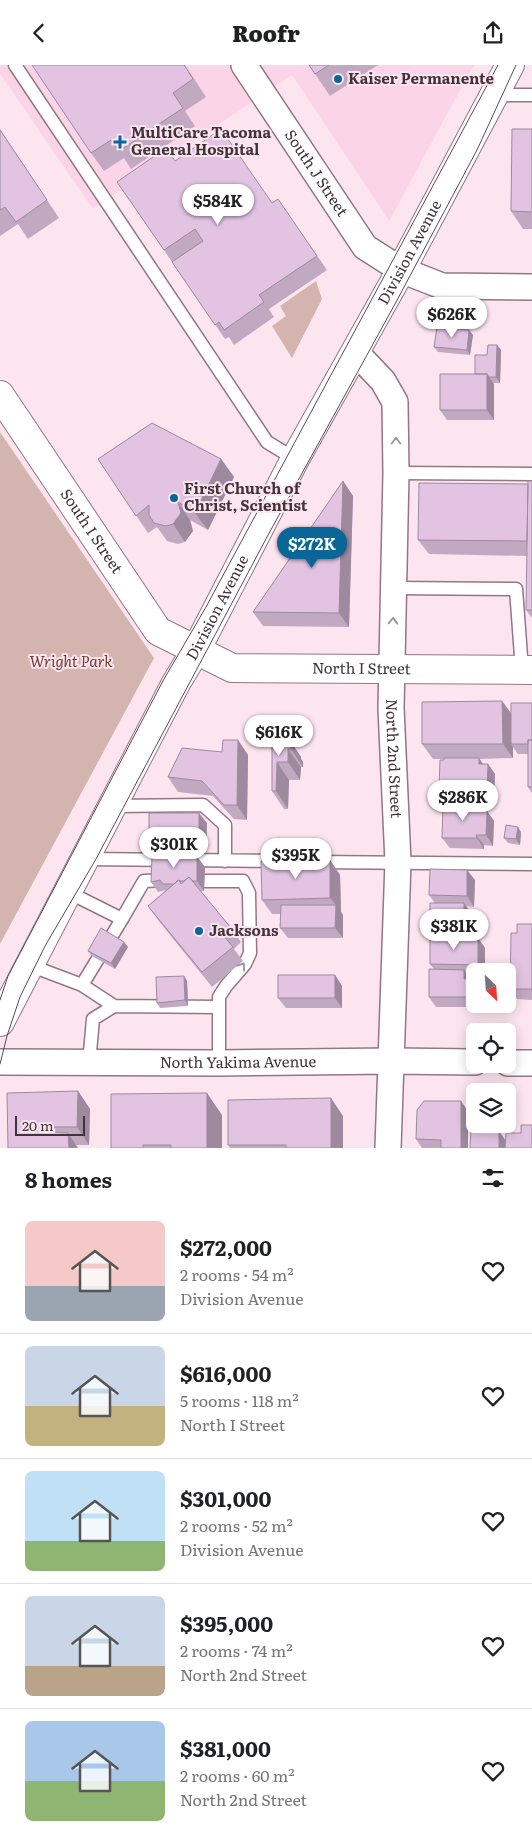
<!DOCTYPE html>
<html lang="en">
<head>
<meta charset="utf-8">
<style>
  :root { --surface:#fff; --page:#f6f6f6; --text:#202124; --muted:#757577; --line:#e0e0e0; --accent:#096696 }
  body { margin:0; font-family:Literata,serif; background:var(--page); color:var(--text); height:100vh; display:flex; flex-direction:column; font-size:19px; white-space:nowrap }
  * { box-sizing:border-box; margin:0 }
  p { font-size:16px; color:var(--muted) }
  .icon { flex:none; width:28px; height:28px; fill:none; stroke:currentColor; stroke-width:2; stroke-linecap:round; stroke-linejoin:round }
  .map { position:relative; height:1083px; overflow:hidden }
  .side { display:flex; flex-direction:column; background:var(--surface); flex:1 }
  .side>* { flex:none }
  .needle { width:32px; rotate:155deg }
  .tools { position:absolute; left:466px; top:898px; display:grid; gap:10px }
  .tools a { display:grid; place-items:center; width:50px; height:50px; border-radius:8px; background:var(--surface); box-shadow:0 2px 12px #0003; font-size:25px }
  .scale { position:absolute; left:15px; bottom:12px; width:70px; box-sizing:border-box; padding-left:5px; border:2px solid #40343a; border-top:0; font-size:14px; line-height:18px; white-space:nowrap; color:#40343a; -webkit-text-stroke:4px #fde5f0; paint-order:stroke }
  .price { position:absolute; translate:-50% -42px; padding:0 11px; border-radius:18px; background:#fff; color:#222; font-size:16px; line-height:32px; filter:drop-shadow(0 1px 2px #0008) }
  .price::after { content:''; position:absolute; left:50%; top:30px; width:15px; height:11px; margin-left:-8px; background:inherit; clip-path:polygon(0 0,100% 0,50% 100%) }
  .price.current { background:var(--accent); color:#fff }
  ul { padding:0; list-style:none }
  li { display:flex; align-items:center; gap:15px; height:125px; padding:0 25px }
  li+li { border-top:1px solid var(--line) }
  li span { display:grid; place-items:center; flex:none; width:140px; height:100px; border-radius:8px; color:#555 }
  li>.icon { margin-inline-start:auto }
  span .icon { width:60px; height:60px; fill:#fffc; stroke-width:1 }
  li b { font-size:21px }
  h2 { display:flex; justify-content:space-between; align-items:center; height:60px; padding:0 25px; font-size:21px }
  header { display:flex; justify-content:space-between; align-items:center; height:65px; padding:0 25px; background:var(--surface); font-size:22px; font-weight:800 }
  .map>svg:first-child { display:block }
  .built { fill:#fbd5e7 }
  .green { fill:#d3b4ae }
  .lines { fill:none; stroke-linecap:round; stroke-linejoin:round }
  .service-casing { stroke:#927784; stroke-width:15 }
  .minor-casing { stroke:#927784; stroke-width:28 }
  .secondary-casing { stroke:#927784; stroke-width:30 }
  .service { stroke:#fff; stroke-width:12 }
  .minor { stroke:#fff; stroke-width:25 }
  .secondary { stroke:#fff; stroke-width:28 }
  .tram { stroke:#594c53; stroke-width:1 }
  .wall { fill:#c2a9c2 }
  .shaded-wall { fill:#9e899e }
  .building { fill:#e2c4e2; stroke:#9e899e }
  .oneway { stroke:#a09a9c }
  .poi-dot { fill:#096696; stroke:#fde5f0; stroke-width:2 }
  .labels { text-anchor:middle; stroke-width:4; stroke-linejoin:round; paint-order:stroke }
  .poi-label { font-size:15px; font-weight:bold; fill:#40343a; stroke:#fde5f0; text-anchor:start }
  .street-label { font-size:15px; fill:#40343a; stroke:#fde5f0 }
  .park-label { font-size:15px; font-style:italic; fill:#71392f; stroke:#fde5f0 }
</style>
</head>
<body>
<header><svg class="icon" aria-label="back" viewBox="0 0 24 24"><path d="M15 5l-7 7 7 7"/></svg>Roofr<svg class="icon" aria-label="share" viewBox="0 0 24 24"><path d="M12 15V3M7 8l5-5 5 5M5 13v7h14v-7"/></svg></header>
<div class="map">
<svg width="532" height="1083" viewBox="0 0 532 1083">
  <rect width="100%" height="100%" fill="#fde5f0"/>
  <path class="built" d="M0 0H474L389 156 292 10 93 144 0 9Z"/>
  <path class="green" d="M316 216 322 234 292 293 272 261 286 251 280 241Z
    M0 367 154 593 0 879Z"/>
  <g class="lines">
    <defs>
      <path id="service" d="M15 0 267 377 295 394
        M495 30H532
        M396 408 532 409
        M394 523 516 524 522 605
        M113 741 203 740 225 760V796
        M85 794 287 796
        M315 797 532 799
        M187 816H243L249 828 250 888 245 899 226 921 219 932V998
        M68 827 122 854 144 816 167 815
        M29 900 82 920 122 854
        M82 920 114 941 218 942
        M89 998 93 954 114 941"/>
      <g id="minor">
        <path id="s1" d="M244 0 365 182 401 205 442 221 532 222"/>
        <path id="s2" d="M354 290 364 296 383 316 395 337 396 408 391 643 398 797 388 1083"/>
        <path id="s3" d="M0 997 219 998 392 996 475 997"/>
        <path d="M508 998H532"/>
      </g>
      <g id="secondary">
        <path id="s4" d="M0 330 158 566 232 603 532 605"/>
        <path id="s5" d="M0 957 176 618 196 585 295 394 401 205 510 0"/>
      </g>
    </defs>
    <use href="#service" class="service-casing"/>
    <use href="#minor" class="minor-casing"/>
    <use href="#secondary" class="secondary-casing"/>
    <use href="#service" class="service"/>
    <use href="#minor" class="minor"/>
    <use href="#secondary" class="secondary"/>
    <path class="tram" d="M0 935 8 911 164 614 206 542 498 0
      M0 999 7 971 20 932 45 881 96 794 267 472 395 239 477 85 516 0"/>
  </g>
  <path class="wall" d="M185 0 206 32 185 46 195 61 131 104 124 93 104 106 91 88Z
    M309 0H378L330 31Z
    M0 64 59 153 28 174 18 159 0 171Z
    M532 64V164H523L511 146Z
    M175 96 272 138 278 134 327 205 269 244 274 252 234 280 229 272 225 274 117 117Z
    M473 270 470 290 438 287 434 282Z
    M497 280 501 285 500 318H493L494 319V355H447L440 345 475 309 487 290Z
    M98 394H221L234 412 208 465 190 455 193 466 185 477 178 479 167 476 157 462 148 468Z
    M343 416 353 431 349 562 263 561 253 547Z
    M532 416V553L526 545 527 491 429 489 418 475 528 419Z
    M502 636 511 648 532 638V728L528 722V689H518L513 682V693L479 694 483 699H488L495 709 494 734H485V739L452 738 449 734H446L439 724 444 694H433L422 679Z
    M272 674H289L301 692V694L303 697V702H301L300 715H289L288 744H284L272 726Z
    M238 675 248 690 247 755 234 754 213 731 178 727 168 712 222 687Z
    M479 746H487L494 756 493 781 484 780V784L450 783 442 773Z
    M207 758 206 783H156L149 773Z
    M521 767 520 780 508 778 504 773Z
    M197 792 205 802 204 826H201L231 863 241 877 234 884 243 896 212 922 158 855 148 841 166 825 158 827 151 817Z
    M330 795 340 810 341 847 343 850V873H288L280 863 281 849H272L262 835Z
    M475 815 474 842 466 841 471 848V873H478L485 883V906H475V910H468L471 914H475V939H492V942H436L429 932 434 904 430 899 436 872 430 864 435 838 429 830Z
    M532 859V935L517 934 510 924 517 868Z
    M124 877 128 882 115 904 92 891 88 886Z
    M335 910 342 921V943H286L278 933Z
    M184 911 187 916 188 941 160 943 157 938Z
    M78 1026 90 1044 89 1080H76L8 1083Z
    M468 1046V1083H422L416 1074Z
    M222 1050V1083H111Z
    M343 1051V1083H230L228 1080Z"/>
  <path class="shaded-wall" d="M469 265 473 270 470 290 467 285Z
    M497 280 501 285 500 318 496 312Z
    M487 309 494 319V355L487 345Z
    M221 394 234 412 208 465 195 448Z
    M343 416 353 431 349 562 339 548Z
    M178 437 190 455 193 466 185 477 173 459Z
    M502 636 512 650 511 679 513 682V693L503 679Z
    M289 674 301 692V694L303 697V702L291 684 289 679Z
    M238 675 248 690 247 755 237 740Z
    M288 684 301 702 300 715 288 697Z
    M479 693 486 704 479 699Z
    M277 697 289 715 288 744 276 726Z
    M488 699 495 709 494 734 487 724Z
    M478 724 485 734V739L478 729Z
    M487 746 494 756 493 781 486 770Z
    M199 748 207 758 206 783 199 773Z
    M518 762 521 767 520 780 516 774Z
    M476 770 484 780V784L477 773Z
    M197 792 205 802 204 826 197 816Z
    M330 795 340 810 341 847 343 850V873L335 863 336 840 330 833Z
    M467 805 475 815 474 842 467 831Z
    M464 838 471 848V874L464 864Z
    M478 873 485 883V906H482L478 900Z
    M124 877 128 882 115 904 111 898Z
    M464 905 471 915 464 914Z
    M335 910 342 921V943L335 933Z
    M184 911 187 916 188 941 185 935Z
    M78 1026 90 1044 89 1080 77 1062Z
    M207 1028 222 1050V1083H207Z
    M331 1033 343 1051V1083H331Z
    M461 1036 468 1046V1083H461Z
    M499 1066 506 1076V1083H499Z
    M68 1068 78 1083H69Z"/>
  <path class="building" d="M32 0H184L193 14 173 28 183 43 119 86 111 75 91 88Z
    M309 0H329L315 9Z
    M221 64 272 138 278 134 317 191 259 230 264 237 224 265 219 257 215 260 172 197 203 176 195 164 164 185 117 117 166 83 175 96Z
    M512 64H532V147L511 146Z
    M0 65 47 135 16 157 5 142 0 145Z
    M437 262 469 265 467 285 434 282Z
    M488 280H497L496 312H489L487 309H475V290H487Z
    M440 309H487V345H440Z
    M152 358 221 394 195 448 178 437 181 448 173 459 166 461 154 458 149 450V440L136 451 98 394Z
    M343 416 339 548 253 547Z
    M528 416H532V545H526Z
    M419 418 528 419 527 476 418 475Z
    M502 636 503 679H422V637Z
    M511 638H532V675H528V679H511Z
    M272 674H289V679H291V684H288V697H277L276 726H272Z
    M223 675H238L237 740H224L202 716 168 712 182 683 222 687Z
    M528 675H532V722H528Z
    M444 693H479V699H488L487 724H478V729L445 728V724H439L440 695H444Z
    M443 740 475 741V746H487L486 770H476L477 773H442Z
    M149 748H199V773H149Z
    M506 760 518 762 516 774 504 773Z
    M152 791 197 792V816H193L189 812 184 816H180L179 815 177 816 174 819H163L160 815 151 817Z
    M330 795V833L262 835 261 796Z
    M430 804 467 805V831L429 830Z
    M189 812 231 863 223 870 233 882 202 907 148 841 179 815 181 819Z
    M430 838H464V864H430Z
    M281 840H336L335 863H280Z
    M517 859H532V924H510L511 868H517Z
    M101 863 124 877 111 898 88 886Z
    M430 872 478 873V900L430 899Z
    M429 904 464 905V914H475V932H429Z
    M278 910H335V933H278Z
    M184 911 185 935 157 938 156 912Z
    M78 1026 77 1062H46V1067L68 1068 69 1083H8L7 1028Z
    M207 1028V1083H171V1080H143V1083H111V1029Z
    M331 1033V1083H286V1080H228V1035Z
    M424 1036H461V1083H441V1075L416 1074 417 1045Z
    M521 1060H532V1083H505L506 1068H521Z
    M471 1065 499 1066V1083H470Z"/>
  <defs><path id="oneway-chevron" d="M-2-3.5L2.5 0L-2 3.5" fill="none" stroke-width="1.6" stroke-linecap="round" stroke-linejoin="round" transform="scale(1.25)"/></defs>
  <g class="oneway">
    <use href="#oneway-chevron" transform="translate(396 376) rotate(-90)"/>
    <use href="#oneway-chevron" transform="translate(393 556) rotate(-88)"/>
    <use href="#oneway-chevron" transform="translate(242 901) rotate(-54)"/>
  </g>
  <g class="poi-dot">
    <circle cx="338" cy="14" r="5"/>
    <path d="M117.5 69.5h5v5h5v5h-5v5h-5v-5h-5v-5h5z"/>
    <circle cx="174" cy="433" r="5"/>
    <circle cx="199" cy="866" r="5"/>
  </g>
  <g class="labels">
    <g class="poi-label">
      <text x="348" y="19">Kaiser Permanente</text>
      <text x="131" y="73">MultiCare Tacoma<tspan x="131" dy="17">General Hospital</tspan></text>
      <text x="184" y="429">First Church of<tspan x="184" dy="17">Christ, Scientist</tspan></text>
      <text x="209" y="871">Jacksons</text>
    </g>
    <g class="street-label">
      <text dy="5" stroke="none"><textPath href="#s1" startOffset="130">South J Street</textPath></text>
      <text dy="5" stroke="none"><textPath href="#s5" startOffset="872">Division Avenue</textPath></text>
      <text dy="5" stroke="none"><textPath href="#s4" startOffset="164">South I Street</textPath></text>
      <text dy="5" stroke="none"><textPath href="#s5" startOffset="468">Division Avenue</textPath></text>
      <text dy="5" stroke="none"><textPath href="#s4" startOffset="496">North I Street</textPath></text>
      <text dy="5" stroke="none"><textPath href="#s2" startOffset="420">North 2nd Street</textPath></text>
      <text dy="5" stroke="none"><textPath href="#s3" startOffset="238">North Yakima Avenue</textPath></text>
    </g>
    <g class="park-label">
      <text x="71" y="602">Wright Park</text>
    </g>
  </g>
</svg>
<div class="tools">
<a><svg class="needle" viewBox="-14 -14 28 28"><path d="M0-13l5 13h-10z" fill="#e53935"/><path d="M0 13l5-13h-10z" fill="#757577"/></svg></a>
<a><svg class="icon" aria-label="locate" viewBox="0 0 24 24"><circle cx="12" cy="12" r="6"/><path d="M12 2v4M12 18v4M2 12h4M18 12h4"/></svg></a>
<a><svg class="icon" aria-label="layers" viewBox="0 0 24 24"><path d="M12 4l9 5-9 5-9-5zM3 14l9 5 9-5"/></svg></a>
</div>
<div class="scale">20 m</div>
<b class="price" style="left:218px;top:161px">$584K</b>
<b class="price" style="left:452px;top:274px">$626K</b>
<b class="price current" style="left:312px;top:504px">$272K</b>
<b class="price" style="left:279px;top:692px">$616K</b>
<b class="price" style="left:463px;top:757px">$286K</b>
<b class="price" style="left:174px;top:804px">$301K</b>
<b class="price" style="left:296px;top:815px">$395K</b>
<b class="price" style="left:454px;top:886px">$381K</b>
</div>
<section class="side">
<h2>8 homes<svg class="icon" aria-label="filters" viewBox="0 0 24 24"><path d="M4 7h16M4 17h16"/><circle cx="9" cy="7" r="2"/><circle cx="15" cy="17" r="2"/></svg></h2>
<ul>
<li><span style="background:linear-gradient(#f6c9c9 65%,#9aa5b1 0)"><svg class="icon" aria-label="home" viewBox="0 0 24 24"><path d="M3 11l9-7 9 7M6 9v11h12V9"/></svg></span><div><b>$272,000</b><p>2 rooms · 54 m²</p><p>Division Avenue</p></div><svg class="icon" aria-label="heart" viewBox="0 0 24 24"><path d="M12 20l-8-8c-3-5 5-10 8-4 3-6 11-1 8 4z"/></svg></li>
<li><span style="background:linear-gradient(#c9d6e8 60%,#c2b280 0)"><svg class="icon" aria-label="home" viewBox="0 0 24 24"><path d="M3 11l9-7 9 7M6 9v11h12V9"/></svg></span><div><b>$616,000</b><p>5 rooms · 118 m²</p><p>North I Street</p></div><svg class="icon" aria-label="heart" viewBox="0 0 24 24"><path d="M12 20l-8-8c-3-5 5-10 8-4 3-6 11-1 8 4z"/></svg></li>
<li><span style="background:linear-gradient(#bfe0f5 70%,#8fb573 0)"><svg class="icon" aria-label="home" viewBox="0 0 24 24"><path d="M3 11l9-7 9 7M6 9v11h12V9"/></svg></span><div><b>$301,000</b><p>2 rooms · 52 m²</p><p>Division Avenue</p></div><svg class="icon" aria-label="heart" viewBox="0 0 24 24"><path d="M12 20l-8-8c-3-5 5-10 8-4 3-6 11-1 8 4z"/></svg></li>
<li><span style="background:linear-gradient(#c9d6e8 70%,#b9a48a 0)"><svg class="icon" aria-label="home" viewBox="0 0 24 24"><path d="M3 11l9-7 9 7M6 9v11h12V9"/></svg></span><div><b>$395,000</b><p>2 rooms · 74 m²</p><p>North 2nd Street</p></div><svg class="icon" aria-label="heart" viewBox="0 0 24 24"><path d="M12 20l-8-8c-3-5 5-10 8-4 3-6 11-1 8 4z"/></svg></li>
<li><span style="background:linear-gradient(#a9c7e8 60%,#8fb573 0)"><svg class="icon" aria-label="home" viewBox="0 0 24 24"><path d="M3 11l9-7 9 7M6 9v11h12V9"/></svg></span><div><b>$381,000</b><p>2 rooms · 60 m²</p><p>North 2nd Street</p></div><svg class="icon" aria-label="heart" viewBox="0 0 24 24"><path d="M12 20l-8-8c-3-5 5-10 8-4 3-6 11-1 8 4z"/></svg></li>
</ul>
</section>
</body>
</html>
